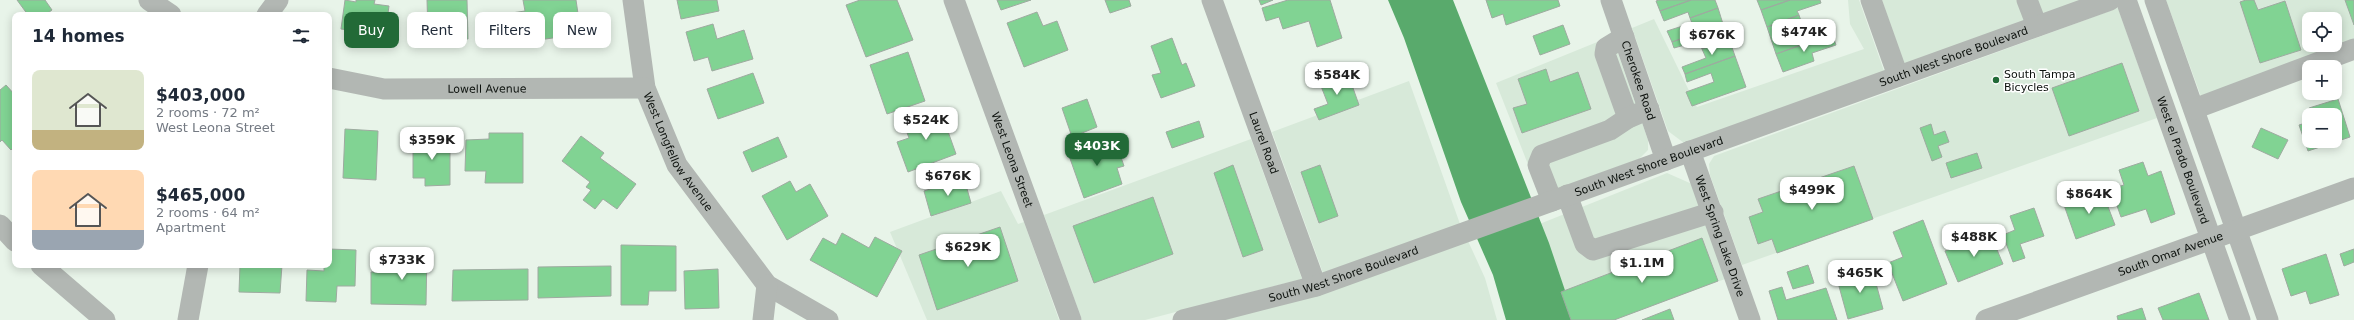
<!DOCTYPE html>
<html lang="en">
<head>
<meta charset="utf-8">
<style>
  :root { --surface:#fff; --page:#f2f2f3; --text:#1f2937; --muted:#747a83; --accent:#226a37 }
  body { margin:0; font-family:"DejaVu Sans",sans-serif; background:var(--page); color:var(--text); height:100vh; display:flex; flex-direction:column; font-size:15px; white-space:nowrap }
  * { box-sizing:border-box; margin:0 }
  p { font-size:13px; color:var(--muted) }
  .icon { flex:none; width:22px; height:22px; fill:none; stroke:currentColor; stroke-width:2; stroke-linecap:round; stroke-linejoin:round }
  .map { position:relative; flex:1; overflow:hidden }
  .sheet { position:absolute; left:12px; top:12px; width:320px; height:256px; display:flex; flex-direction:column; background:var(--surface); border-radius:8px; box-shadow:0 2px 10px #0003 }
  .sheet>* { flex:none }
  .top-card { position:absolute; left:344px; top:12px; width:380px; height:36px; display:flex; gap:8px }
  .fabs { position:absolute; left:2302px; top:12px; display:grid; gap:8px }
  .fabs a { display:grid; place-items:center; width:40px; height:40px; border-radius:8px; background:var(--surface); box-shadow:0 2px 10px #0003; font-size:20px }
  .price { position:absolute; translate:-50% -34px; padding:0 9px; border-radius:8px; background:#fff; color:#222; font-size:13px; line-height:26px; filter:drop-shadow(0 1px 2px #0008) }
  .price::after { content:''; position:absolute; left:50%; top:24px; width:12px; height:9px; margin-left:-6px; background:inherit; clip-path:polygon(0 0,100% 0,50% 100%) }
  .price.on { background:var(--accent); color:#fff }
  ul { padding:0; list-style:none }
  li { display:flex; align-items:center; gap:12px; height:100px; padding:0 20px }
  li span { display:grid; place-items:center; flex:none; width:112px; height:80px; border-radius:8px; color:#555 }
  li>.icon { margin-inline-start:auto }
  span .icon { width:48px; height:48px; fill:#fffc; stroke-width:1 }
  li b { font-size:17px }
  h2 { display:flex; justify-content:space-between; align-items:center; height:48px; padding:0 20px; font-size:17px }
  .chip { padding:0 14px; border-radius:8px; background:var(--surface); box-shadow:0 2px 10px #0003; font-size:14px; line-height:36px }
  .chip.on { background:var(--accent); color:#fff }
  .map>svg:first-child { display:block }
  .built { fill:#d7e9d9; fill-rule:evenodd }
  .water { fill:#59aa6c }
  .building { fill:#81d393; stroke:#9eaaa0 }
  .lines { fill:none; stroke-linecap:round; stroke-linejoin:round }
  .minor { stroke:#b2b7b3; stroke-width:21 }
  .poi-dot { fill:#226a37; stroke:#fff; stroke-width:1.5 }
  .labels { text-anchor:middle; stroke-width:3; stroke-linejoin:round; paint-order:stroke }
  .street-label { font-size:11px; fill:#0c110d; stroke:#fff }
  .poi-label { font-size:11px; fill:#0c110d; stroke:#fff; text-anchor:start }
</style>
</head>
<body>
<div class="map">
<svg width="2354" height="320" viewBox="0 0 2354 320">
  <rect width="100%" height="100%" fill="#e8f4e9"/>
  <path class="built" d="M1848 0H1859L1884 71 1684 143 1668 131 1632 28 1654 19 1697 107 1864 49 1850 24Z
    M1882 0H2082L1904 64Z
    M2166 0H2354V48L2203 102ZM2309 19H2335V45H2309Z
    M2118 8 2157 118 1742 265 1710 175 1709 164 1714 156Z
    M1612 36 1648 140V150L1639 159 1540 195 1496 83Z
    M1409 81 1460 224 1323 273 1272 132Z
    M1251 139 1302 279 1145 320H1082L1044 215Z
    M1667 173 1692 184 1725 279 1615 320H1570L1537 225Z
    M1001 191 1018 224 1024 222 1059 320H927L890 232Z
    M1468 241 1485 278 1497 320H1222Z"/>
  <path class="water" d="M1388 0H1453L1549 243 1575 320H1506L1493 275 1461 202 1404 38Z"/>
  <path class="building" d="M17 0H45L52 10 45 15H28Z
    M345 0 356 2V0H375L374 4 389 6 385 35 341 29Z
    M427 0H467L468 39H441V33H428Z
    M523 0H576L581 34 503 45 498 15 525 11Z
    M677 0H717L719 11 681 19Z
    M860 0H897L913 40 866 57 846 5Z
    M997 0H1031L1001 10Z
    M1105 0H1129L1131 6 1110 13Z
    M1259 0H1273L1261 5Z
    M1288 0H1330L1342 38 1317 47 1309 21 1283 29 1279 17 1266 21 1262 8Z
    M1486 0H1558L1560 6 1506 25 1503 14 1492 18Z
    M1659 0H1691L1660 11 1656 1Z
    M1691 0H1715L1718 8 1690 18 1688 12 1664 21 1660 11Z
    M1757 0H1790L1761 10Z
    M1790 0H1820L1821 3 1797 11 1799 15 1767 27 1761 10Z
    M2246 0H2254L2258 10 2285 1 2301 50 2260 63 2240 2Z
    M2345 0H2354V25Z
    M1718 8 1723 24 1672 42 1667 31 1692 23 1690 18Z
    M1037 12 1043 26 1057 21 1068 50 1024 67 1007 23Z
    M1799 15 1805 33 1829 25 1832 34 1776 54 1767 27Z
    M713 24 717 39 744 30 753 59 712 71 708 57 694 61 686 32Z
    M1723 24 1729 39 1702 49 1699 41 1674 48 1672 42Z
    M1563 25 1570 44 1540 55 1533 36Z
    M1832 34 1836 45 1812 53 1814 61 1783 72 1776 54Z
    M1172 38 1182 65 1186 63 1195 86 1161 98 1152 75 1161 73 1151 46Z
    M1729 39 1735 56 1685 74 1682 67 1706 58 1702 49Z
    M908 52 925 101 887 114 870 65Z
    M1735 56 1746 87 1692 106 1686 92 1714 82 1711 73 1687 82 1685 74Z
    M2122 63 2139 111 2069 136 2052 88Z
    M1546 69 1550 82 1578 72 1591 109 1522 133 1513 108 1527 104 1518 79Z
    M1347 71 1359 105 1319 120 1314 109 1328 104 1319 81Z
    M753 73 764 103 718 119 707 89Z
    M6 85 15 95V146L11 150 2 140 0 142V90Z
    M1087 99 1097 127 1072 137 1062 108Z
    M2338 99 2350 137 2308 151 2299 125 2309 122V141H2335V115H2312L2309 108Z
    M940 109 956 154 908 172 897 142 909 138 903 122Z
    M1199 121 1204 137 1172 148 1166 132Z
    M1931 124 1934 135 1945 131 1949 142 1938 146 1942 157 1932 161 1920 128Z
    M2261 128 2288 140 2278 159 2252 147Z
    M345 129 378 131 376 180 343 178Z
    M489 133H523V183H485L486 171H465L466 140 489 139Z
    M581 136 604 153 600 158 636 184 617 209 603 199 595 209 583 200 591 190 586 187 590 182 562 161Z
    M778 137 787 157 752 172 743 152Z
    M413 138H450V185L425 186V178H413Z
    M1115 140 1124 166 1117 168 1122 184 1084 198 1067 150 1095 141 1097 146Z
    M1977 153 1982 168 1951 178 1946 163Z
    M2143 162 2148 176 2161 171 2175 214 2151 223 2146 209 2121 217 2111 189 2124 185 2119 170Z
    M1233 165 1263 250 1243 257 1214 173Z
    M1320 165 1338 216 1319 223 1301 172Z
    M1854 166 1873 219 1777 253 1772 239 1758 244 1749 217 1763 212 1758 199Z
    M964 178 971 203 931 216 924 191Z
    M790 181 796 192 810 184 828 216 787 240 762 196Z
    M2102 191 2115 225 2076 239 2064 205Z
    M1153 197 1173 254 1094 283 1073 226Z
    M2034 208 2044 236 2020 244 2025 258 2013 262 2003 235 2015 230 2010 216Z
    M1923 220 1947 284 1903 301 1888 263 1903 257 1893 232Z
    M1000 227 1018 281 937 310 919 255Z
    M842 233 869 248 875 237 902 251 877 297 810 260 823 238 836 245Z
    M1990 233 2003 264 1958 282 1945 251Z
    M1702 238 1718 281 1614 320H1571L1561 292Z
    M621 245 676 246V291H649L648 305H621Z
    M329 249 356 250 355 286H337L336 302 306 301 307 270 324 271V265H329Z
    M2354 249V262L2344 266 2340 254Z
    M394 252H427L426 305 371 304V272H394Z
    M2326 254 2339 295 2310 304 2306 291 2291 296 2282 269Z
    M240 265H282L280 293 239 292Z
    M1808 265 1814 283 1793 289 1787 272Z
    M611 266V296L538 298V267Z
    M528 269V300L452 301 453 270Z
    M718 269 719 308 685 309 684 271Z
    M1872 269 1883 309 1848 319 1837 279Z
    M1782 287 1786 300 1826 288 1837 320H1778L1769 291Z
    M2199 293 2209 320H2163L2158 308Z
    M2142 308 2146 320H2118L2117 316Z
    M1670 309 1674 320H1642Z"/>
  <g class="lines">
    <g class="minor">
      <path d="M149 0 171 15"/>
      <path id="s1" d="M633 0 645 88 677 165 767 285 828 320"/>
      <path id="s2" d="M954 0 1071 320"/>
      <path id="s3" d="M1212 0 1316 286"/>
      <path id="s4" d="M1611 0 1666 160"/>
      <path d="M1871 0 1898 76"/>
      <path d="M2027 0 2037 26"/>
      <path id="s5" d="M2126 0 2240 320"/>
      <path d="M2155 0 2268 320"/>
      <path d="M267 15 278 0"/>
      <path d="M1624 37 1606 48 1605 54 1628 118"/>
      <path id="s6" d="M329 78 384 89 645 88"/>
      <path d="M2194 109 2354 49"/>
      <path id="s7" d="M1690 151 1750 320"/>
      <path d="M1567 195 1585 244 1593 250 1713 212"/>
      <path d="M1552 201 1538 165 1542 155 1610 130 1628 118 1649 109"/>
      <path d="M0 225 15 241"/>
      <path d="M41 265 105 320"/>
      <path d="M188 320 198 265"/>
      <path d="M763 320 767 285"/>
      <path id="s8" d="M1183 320 1316 286 2110 0"/>
      <path id="s9" d="M1986 320 2354 188"/>
    </g>
  </g>
  <circle class="poi-dot" cx="1996" cy="80" r="4"/>
  <g class="labels">
    <g class="street-label">
      <text dy="4" stroke="none"><textPath href="#s8" startOffset="815">South West Shore Boulevard</textPath></text>
      <text dy="4" stroke="none"><textPath href="#s4" startOffset="85">Cherokee Road</textPath></text>
      <text dy="4" stroke="none"><textPath href="#s6" startOffset="159">Lowell Avenue</textPath></text>
      <text dy="4" stroke="none"><textPath href="#s3" startOffset="152">Laurel Road</textPath></text>
      <text dy="4" stroke="none"><textPath href="#s1" startOffset="161">West Longfellow Avenue</textPath></text>
      <text dy="4" stroke="none"><textPath href="#s2" startOffset="170">West Leona Street</textPath></text>
      <text dy="4" stroke="none"><textPath href="#s5" startOffset="170">West el Prado Boulevard</textPath></text>
      <text dy="4" stroke="none"><textPath href="#s8" startOffset="491">South West Shore Boulevard</textPath></text>
      <text dy="4" stroke="none"><textPath href="#s7" startOffset="90">West Spring Lake Drive</textPath></text>
      <text dy="4" stroke="none"><textPath href="#s9" startOffset="196">South Omar Avenue</textPath></text>
      <text dy="4" stroke="none"><textPath href="#s8" startOffset="167">South West Shore Boulevard</textPath></text>
    </g>
    <g class="poi-label">
      <text x="2004" y="78">South Tampa<tspan x="2004" dy="13">Bicycles</tspan></text>
    </g>
  </g>
</svg>
<div class="fabs">
<a><svg class="icon" aria-label="locate" viewBox="0 0 24 24"><circle cx="12" cy="12" r="6"/><path d="M12 2v4M12 18v4M2 12h4M18 12h4"/></svg></a>
<a>+</a>
<a>−</a>
</div>
<b class="price" style="left:1804px;top:53px">$474K</b>
<b class="price" style="left:1712px;top:56px">$676K</b>
<b class="price" style="left:1337px;top:96px">$584K</b>
<b class="price" style="left:926px;top:141px">$524K</b>
<b class="price" style="left:432px;top:161px">$359K</b>
<b class="price on" style="left:1097px;top:167px">$403K</b>
<b class="price" style="left:948px;top:197px">$676K</b>
<b class="price" style="left:1812px;top:211px">$499K</b>
<b class="price" style="left:2089px;top:215px">$864K</b>
<b class="price" style="left:1974px;top:258px">$488K</b>
<b class="price" style="left:968px;top:268px">$629K</b>
<b class="price" style="left:402px;top:281px">$733K</b>
<b class="price" style="left:1642px;top:284px">$1.1M</b>
<b class="price" style="left:1860px;top:294px">$465K</b>
<div class="top-card">
<a class="chip on">Buy</a>
<a class="chip">Rent</a>
<a class="chip">Filters</a>
<a class="chip">New</a>
</div>
<section class="sheet">
<h2>14 homes<svg class="icon" aria-label="filters" viewBox="0 0 24 24"><path d="M4 7h16M4 17h16"/><circle cx="9" cy="7" r="2"/><circle cx="15" cy="17" r="2"/></svg></h2>
<ul>
<li><span style="background:linear-gradient(#dfe7d0 75%,#c2b280 0)"><svg class="icon" aria-label="home" viewBox="0 0 24 24"><path d="M3 11l9-7 9 7M6 9v11h12V9"/></svg></span><div><b>$403,000</b><p>2 rooms · 72 m²</p><p>West Leona Street</p></div></li>
<li><span style="background:linear-gradient(#ffd9b3 75%,#9aa5b1 0)"><svg class="icon" aria-label="home" viewBox="0 0 24 24"><path d="M3 11l9-7 9 7M6 9v11h12V9"/></svg></span><div><b>$465,000</b><p>2 rooms · 64 m²</p><p>Apartment</p></div></li>
</ul>
</section>
</div>
</body>
</html>
